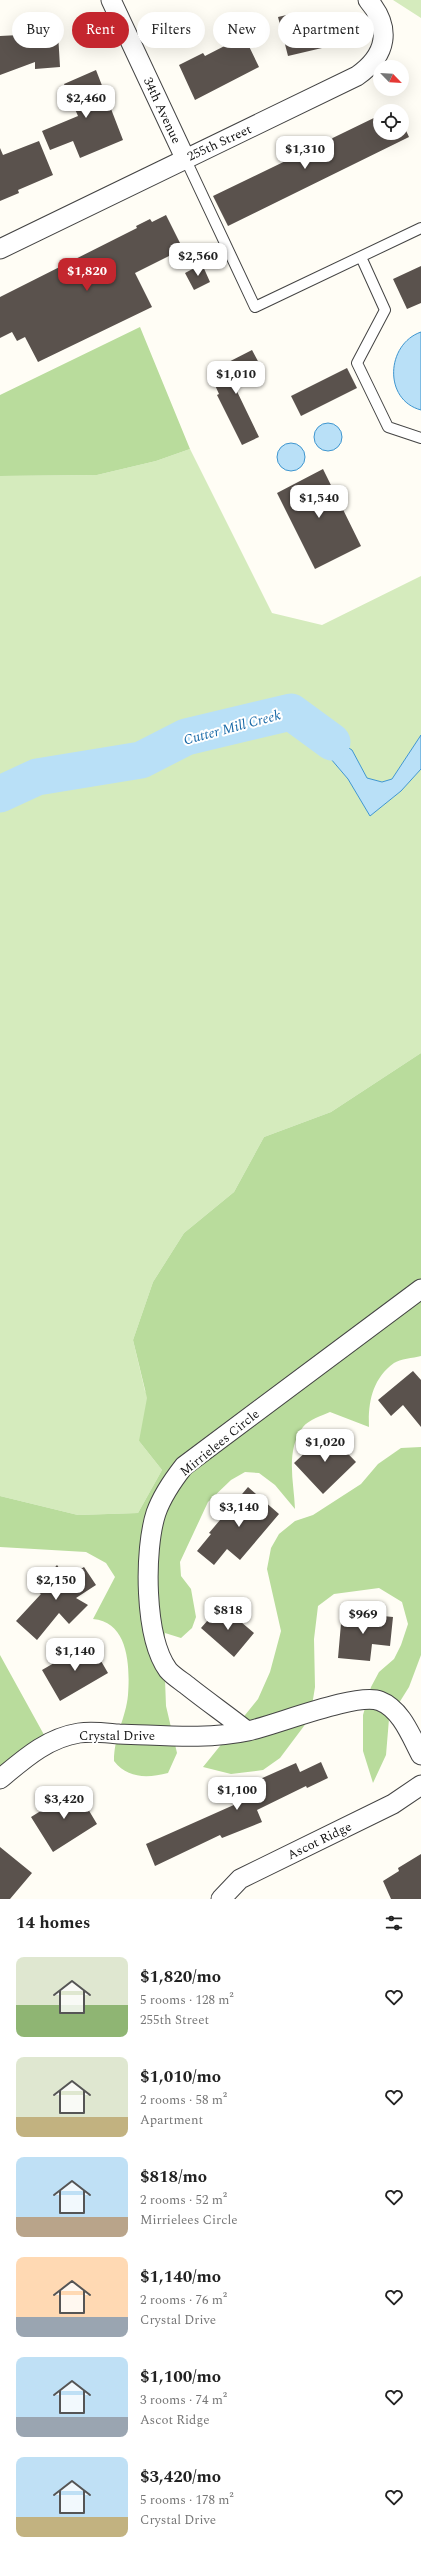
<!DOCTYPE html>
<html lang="en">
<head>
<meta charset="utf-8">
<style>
  :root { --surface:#fff; --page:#f6f6f6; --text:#222; --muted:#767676; --accent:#c4262e }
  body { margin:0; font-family:Spectral,serif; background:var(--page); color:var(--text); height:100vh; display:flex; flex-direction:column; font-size:15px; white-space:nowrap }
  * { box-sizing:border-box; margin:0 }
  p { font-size:13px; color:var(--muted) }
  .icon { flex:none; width:22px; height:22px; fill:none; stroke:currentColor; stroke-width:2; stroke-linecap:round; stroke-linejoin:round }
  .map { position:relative; height:1899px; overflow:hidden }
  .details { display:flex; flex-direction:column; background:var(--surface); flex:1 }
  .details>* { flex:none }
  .top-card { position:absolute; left:12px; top:12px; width:397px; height:36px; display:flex; gap:8px }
  .needle { width:26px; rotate:115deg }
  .buttons { position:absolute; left:373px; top:60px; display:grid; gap:8px }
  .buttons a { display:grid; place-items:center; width:36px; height:36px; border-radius:50%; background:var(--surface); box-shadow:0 4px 16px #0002; font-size:20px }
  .price { position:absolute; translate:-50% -34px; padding:0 9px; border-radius:8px; background:#fff; color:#222; font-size:13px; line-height:26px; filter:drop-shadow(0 1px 2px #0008) }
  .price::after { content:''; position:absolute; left:50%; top:24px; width:12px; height:9px; margin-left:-6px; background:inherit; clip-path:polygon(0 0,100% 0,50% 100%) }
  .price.active { background:var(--accent); color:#fff }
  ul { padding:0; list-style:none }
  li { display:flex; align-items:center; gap:12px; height:100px; padding:0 16px }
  li span { display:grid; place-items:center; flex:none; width:112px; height:80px; border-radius:8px; color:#555 }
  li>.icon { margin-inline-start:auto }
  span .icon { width:48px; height:48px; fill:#fffc; stroke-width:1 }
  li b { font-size:17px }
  h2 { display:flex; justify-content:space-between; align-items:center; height:48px; padding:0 16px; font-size:17px }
  .tag { padding:0 14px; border-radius:18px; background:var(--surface); box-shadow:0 4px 16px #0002; font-size:14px; line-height:36px }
  .tag.active { background:var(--accent); color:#fff }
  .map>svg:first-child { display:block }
  .green { fill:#d5ebbd }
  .forest { fill:#b9dc9c }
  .water { fill:#b9e0f7; stroke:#3f96cf }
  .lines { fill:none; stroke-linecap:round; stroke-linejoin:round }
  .river { stroke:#b9e0f7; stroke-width:37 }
  .building { fill:#5a524d }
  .service-casing { stroke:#444; stroke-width:12 }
  .minor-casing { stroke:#444; stroke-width:21 }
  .service { stroke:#fff; stroke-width:10 }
  .minor { stroke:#fff; stroke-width:19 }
  .labels { text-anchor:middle; stroke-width:4; stroke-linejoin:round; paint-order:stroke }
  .street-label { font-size:13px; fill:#111; stroke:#fff }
  .water-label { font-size:14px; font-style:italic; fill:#1768a6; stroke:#fff }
</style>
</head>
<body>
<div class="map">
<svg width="421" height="1899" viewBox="0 0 421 1899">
  <rect width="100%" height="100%" fill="#fffdf5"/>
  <path class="green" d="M393 0H421V18Z
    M190 449 272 613 322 625 421 576V735L392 779 382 782 367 778 352 750 292 713 348 779 370 816 401 791 421 769V1053L331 1112 264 1137 234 1192 184 1233 153 1282 133 1340 145 1391 192 1433 139 1441 162 1470 138 1513 78 1515 0 1496V476L97 475 156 461Z"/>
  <path class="forest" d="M140 327 190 449 156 461 97 475 0 476V395Z
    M421 1053V1356C413 1358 400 1359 394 1363 372 1379 368 1403 369 1427L330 1412C323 1415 308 1420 303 1427 285 1451 294 1482 295 1509L275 1485 259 1473 245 1472 231 1480 208 1502 180 1562 181 1576 191 1589 196 1617 192 1628 181 1638 165 1633 164 1653 166 1706 177 1753 168 1773C148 1778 128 1779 114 1761 114 1735 126 1718 128 1695 130 1667 129 1622 93 1619L115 1577 106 1563 86 1552 0 1547V1496L78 1515 138 1513 162 1470 139 1441 147 1398 133 1340 153 1282 184 1233 234 1192 264 1137 331 1112Z
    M421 1447V1655L409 1687 389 1719 386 1755 373 1783 363 1751V1715L371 1687 379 1672 394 1659 401 1645 408 1624 402 1602 379 1588 334 1594 318 1606 314 1639 315 1687 310 1718 280 1758 263 1770 231 1774 203 1767 258 1699 270 1672 281 1631 267 1569 271 1548 279 1534 295 1521 313 1515 361 1484 378 1464 401 1448Z
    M0 1655 48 1742 0 1779Z"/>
  <path class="water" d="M167 18C175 20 180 31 181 39L175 45C166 43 162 32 161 24Z
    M421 332V410C383 400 386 344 421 332Z
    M314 437a14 14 0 1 1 28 0a14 14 0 1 1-28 0Z
    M277 457a14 14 0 1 1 28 0a14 14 0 1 1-28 0Z
    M291 712 352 750 367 778 382 782 392 779 421 735V769L401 791 370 816 348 779Z"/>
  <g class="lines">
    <path class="river" d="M0 794 37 777 141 760 186 737 291 712 332 742"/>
  </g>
  <path class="building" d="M295 13 297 20 314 15 322 48 288 56 278 17Z
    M58 33 60 67 35 69V62L0 75V36Z
    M244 36 259 67 195 100 179 65 203 53 205 56Z
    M96 70 123 140 80 158 73 141 50 150 42 131 78 116 64 84Z
    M380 115V133H402V122L409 137 228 226 213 196 302 153 306 161 313 159 310 149Z
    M39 141 53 175 18 190 19 193 0 201V148L3 155Z
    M166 215 183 249 135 273 152 307 38 362 25 337 17 341 12 332 0 338V297L137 228 136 226 150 219 152 222Z
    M202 264 210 282 194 290 185 273Z
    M421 266V303L407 309 393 279Z
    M252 350 260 365 231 379 259 437 242 445 217 395 219 394 209 372Z
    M347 368 357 388 301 416 291 396Z
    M323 469 361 546 315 569 277 493Z
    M413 1371 421 1380V1427L403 1405 391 1416 378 1400Z
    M327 1432 356 1462 323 1494 294 1463Z
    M248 1487 279 1514 240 1560 227 1549 214 1565 197 1551 211 1534 209 1533Z
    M57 1565 66 1578 84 1567 96 1585 76 1598 88 1605 69 1624 59 1613 37 1640 16 1621 41 1594 35 1590Z
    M221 1605 254 1633 234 1657 201 1628Z
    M342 1612 393 1617 390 1646 372 1644 370 1661 338 1658Z
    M90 1642 108 1673 60 1701 42 1670Z
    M321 1762 328 1778 307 1788 306 1786 257 1810 262 1822 222 1838 220 1835 155 1866 146 1844 236 1804 231 1792 296 1763 300 1772Z
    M76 1789 97 1824 53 1852 31 1817Z
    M0 1847 32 1873 10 1899H0Z
    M421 1854V1899H391L383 1881 399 1871 398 1868Z"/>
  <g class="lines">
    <defs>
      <path id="service" d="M185 158 255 307 421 228
        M361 257 385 310 357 363 388 427 421 438"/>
      <path id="minor" d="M111 0 185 158
        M0 249 357 76C387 55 392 28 368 0
        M247 1731C228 1716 208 1702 189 1687 183 1682 173 1676 168 1670 144 1637 144 1550 156 1513 162 1496 173 1480 184 1466L421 1289
        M0 1779C24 1759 47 1738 79 1733 92 1731 106 1733 119 1734 161 1735 206 1740 248 1731 276 1725 357 1692 380 1701 401 1709 411 1736 421 1755
        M221 1899 240 1879 393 1804 421 1785"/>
    </defs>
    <use href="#service" class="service-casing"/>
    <use href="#minor" class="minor-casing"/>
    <use href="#service" class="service"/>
    <use href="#minor" class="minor"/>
  </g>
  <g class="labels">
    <g class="street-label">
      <text transform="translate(163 110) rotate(65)" y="5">34th Avenue</text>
      <text transform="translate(219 142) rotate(-25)" y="5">255th Street</text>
      <text transform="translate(219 1442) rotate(-39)" y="5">Mirrielees Circle</text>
      <text x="117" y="1740">Crystal Drive</text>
      <text transform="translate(319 1840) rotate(-26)" y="5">Ascot Ridge</text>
    </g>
    <g class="water-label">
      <text transform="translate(232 727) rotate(-15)" y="5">Cutter Mill Creek</text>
    </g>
  </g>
</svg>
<div class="buttons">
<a><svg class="needle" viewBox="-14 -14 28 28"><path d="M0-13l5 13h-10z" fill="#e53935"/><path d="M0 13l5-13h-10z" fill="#767676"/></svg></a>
<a><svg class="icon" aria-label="locate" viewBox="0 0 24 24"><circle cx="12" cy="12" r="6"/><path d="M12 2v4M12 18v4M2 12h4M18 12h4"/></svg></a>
</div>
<b class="price" style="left:86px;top:119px">$2,460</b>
<b class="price" style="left:305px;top:170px">$1,310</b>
<b class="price" style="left:198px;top:277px">$2,560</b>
<b class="price active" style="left:87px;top:292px">$1,820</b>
<b class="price" style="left:236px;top:395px">$1,010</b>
<b class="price" style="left:319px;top:519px">$1,540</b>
<b class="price" style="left:325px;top:1463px">$1,020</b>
<b class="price" style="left:239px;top:1528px">$3,140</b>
<b class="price" style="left:56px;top:1601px">$2,150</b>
<b class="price" style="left:228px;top:1631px">$818</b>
<b class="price" style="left:363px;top:1635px">$969</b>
<b class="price" style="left:75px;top:1672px">$1,140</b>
<b class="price" style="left:237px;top:1811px">$1,100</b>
<b class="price" style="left:64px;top:1820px">$3,420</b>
<div class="top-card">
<a class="tag">Buy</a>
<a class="tag active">Rent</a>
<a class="tag">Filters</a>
<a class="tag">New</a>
<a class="tag">Apartment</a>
</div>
</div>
<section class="details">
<h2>14 homes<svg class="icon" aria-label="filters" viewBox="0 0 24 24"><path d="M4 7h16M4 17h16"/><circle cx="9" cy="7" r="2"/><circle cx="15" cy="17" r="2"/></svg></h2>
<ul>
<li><span style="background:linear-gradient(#dfe7d0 60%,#8fb573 0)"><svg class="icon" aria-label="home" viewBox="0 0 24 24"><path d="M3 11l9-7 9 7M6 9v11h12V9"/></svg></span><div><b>$1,820/mo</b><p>5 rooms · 128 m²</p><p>255th Street</p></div><svg class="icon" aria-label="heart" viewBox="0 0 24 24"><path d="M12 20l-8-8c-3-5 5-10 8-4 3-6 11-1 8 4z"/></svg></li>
<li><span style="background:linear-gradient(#dfe7d0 75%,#c2b280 0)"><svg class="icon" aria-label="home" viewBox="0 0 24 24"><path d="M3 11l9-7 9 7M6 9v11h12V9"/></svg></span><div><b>$1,010/mo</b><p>2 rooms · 58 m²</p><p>Apartment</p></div><svg class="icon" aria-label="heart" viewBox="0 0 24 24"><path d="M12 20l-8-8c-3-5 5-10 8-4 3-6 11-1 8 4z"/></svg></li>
<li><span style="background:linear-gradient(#bfe0f5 75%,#b9a48a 0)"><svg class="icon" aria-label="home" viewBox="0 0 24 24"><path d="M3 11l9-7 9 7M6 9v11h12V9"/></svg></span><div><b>$818/mo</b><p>2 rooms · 52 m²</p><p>Mirrielees Circle</p></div><svg class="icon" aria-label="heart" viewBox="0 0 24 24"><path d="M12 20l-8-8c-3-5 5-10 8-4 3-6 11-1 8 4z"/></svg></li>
<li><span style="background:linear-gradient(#ffd9b3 75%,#9aa5b1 0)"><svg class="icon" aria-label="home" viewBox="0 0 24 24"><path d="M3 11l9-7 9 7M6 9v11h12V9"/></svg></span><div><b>$1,140/mo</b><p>2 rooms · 76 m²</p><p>Crystal Drive</p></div><svg class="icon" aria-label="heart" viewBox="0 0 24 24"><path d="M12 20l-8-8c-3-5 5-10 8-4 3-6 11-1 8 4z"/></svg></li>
<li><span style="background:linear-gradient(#bfe0f5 75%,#9aa5b1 0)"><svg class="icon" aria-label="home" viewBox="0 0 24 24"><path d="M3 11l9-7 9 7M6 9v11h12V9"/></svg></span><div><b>$1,100/mo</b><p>3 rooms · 74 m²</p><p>Ascot Ridge</p></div><svg class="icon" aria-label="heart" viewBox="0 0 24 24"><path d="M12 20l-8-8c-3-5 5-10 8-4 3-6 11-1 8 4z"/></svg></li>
<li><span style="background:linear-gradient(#bfe0f5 75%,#c2b280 0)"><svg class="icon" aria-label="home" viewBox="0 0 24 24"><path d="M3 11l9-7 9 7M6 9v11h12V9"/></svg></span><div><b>$3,420/mo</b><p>5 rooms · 178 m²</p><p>Crystal Drive</p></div><svg class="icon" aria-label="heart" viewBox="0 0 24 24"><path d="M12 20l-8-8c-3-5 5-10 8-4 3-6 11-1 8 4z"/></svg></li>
</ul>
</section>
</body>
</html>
